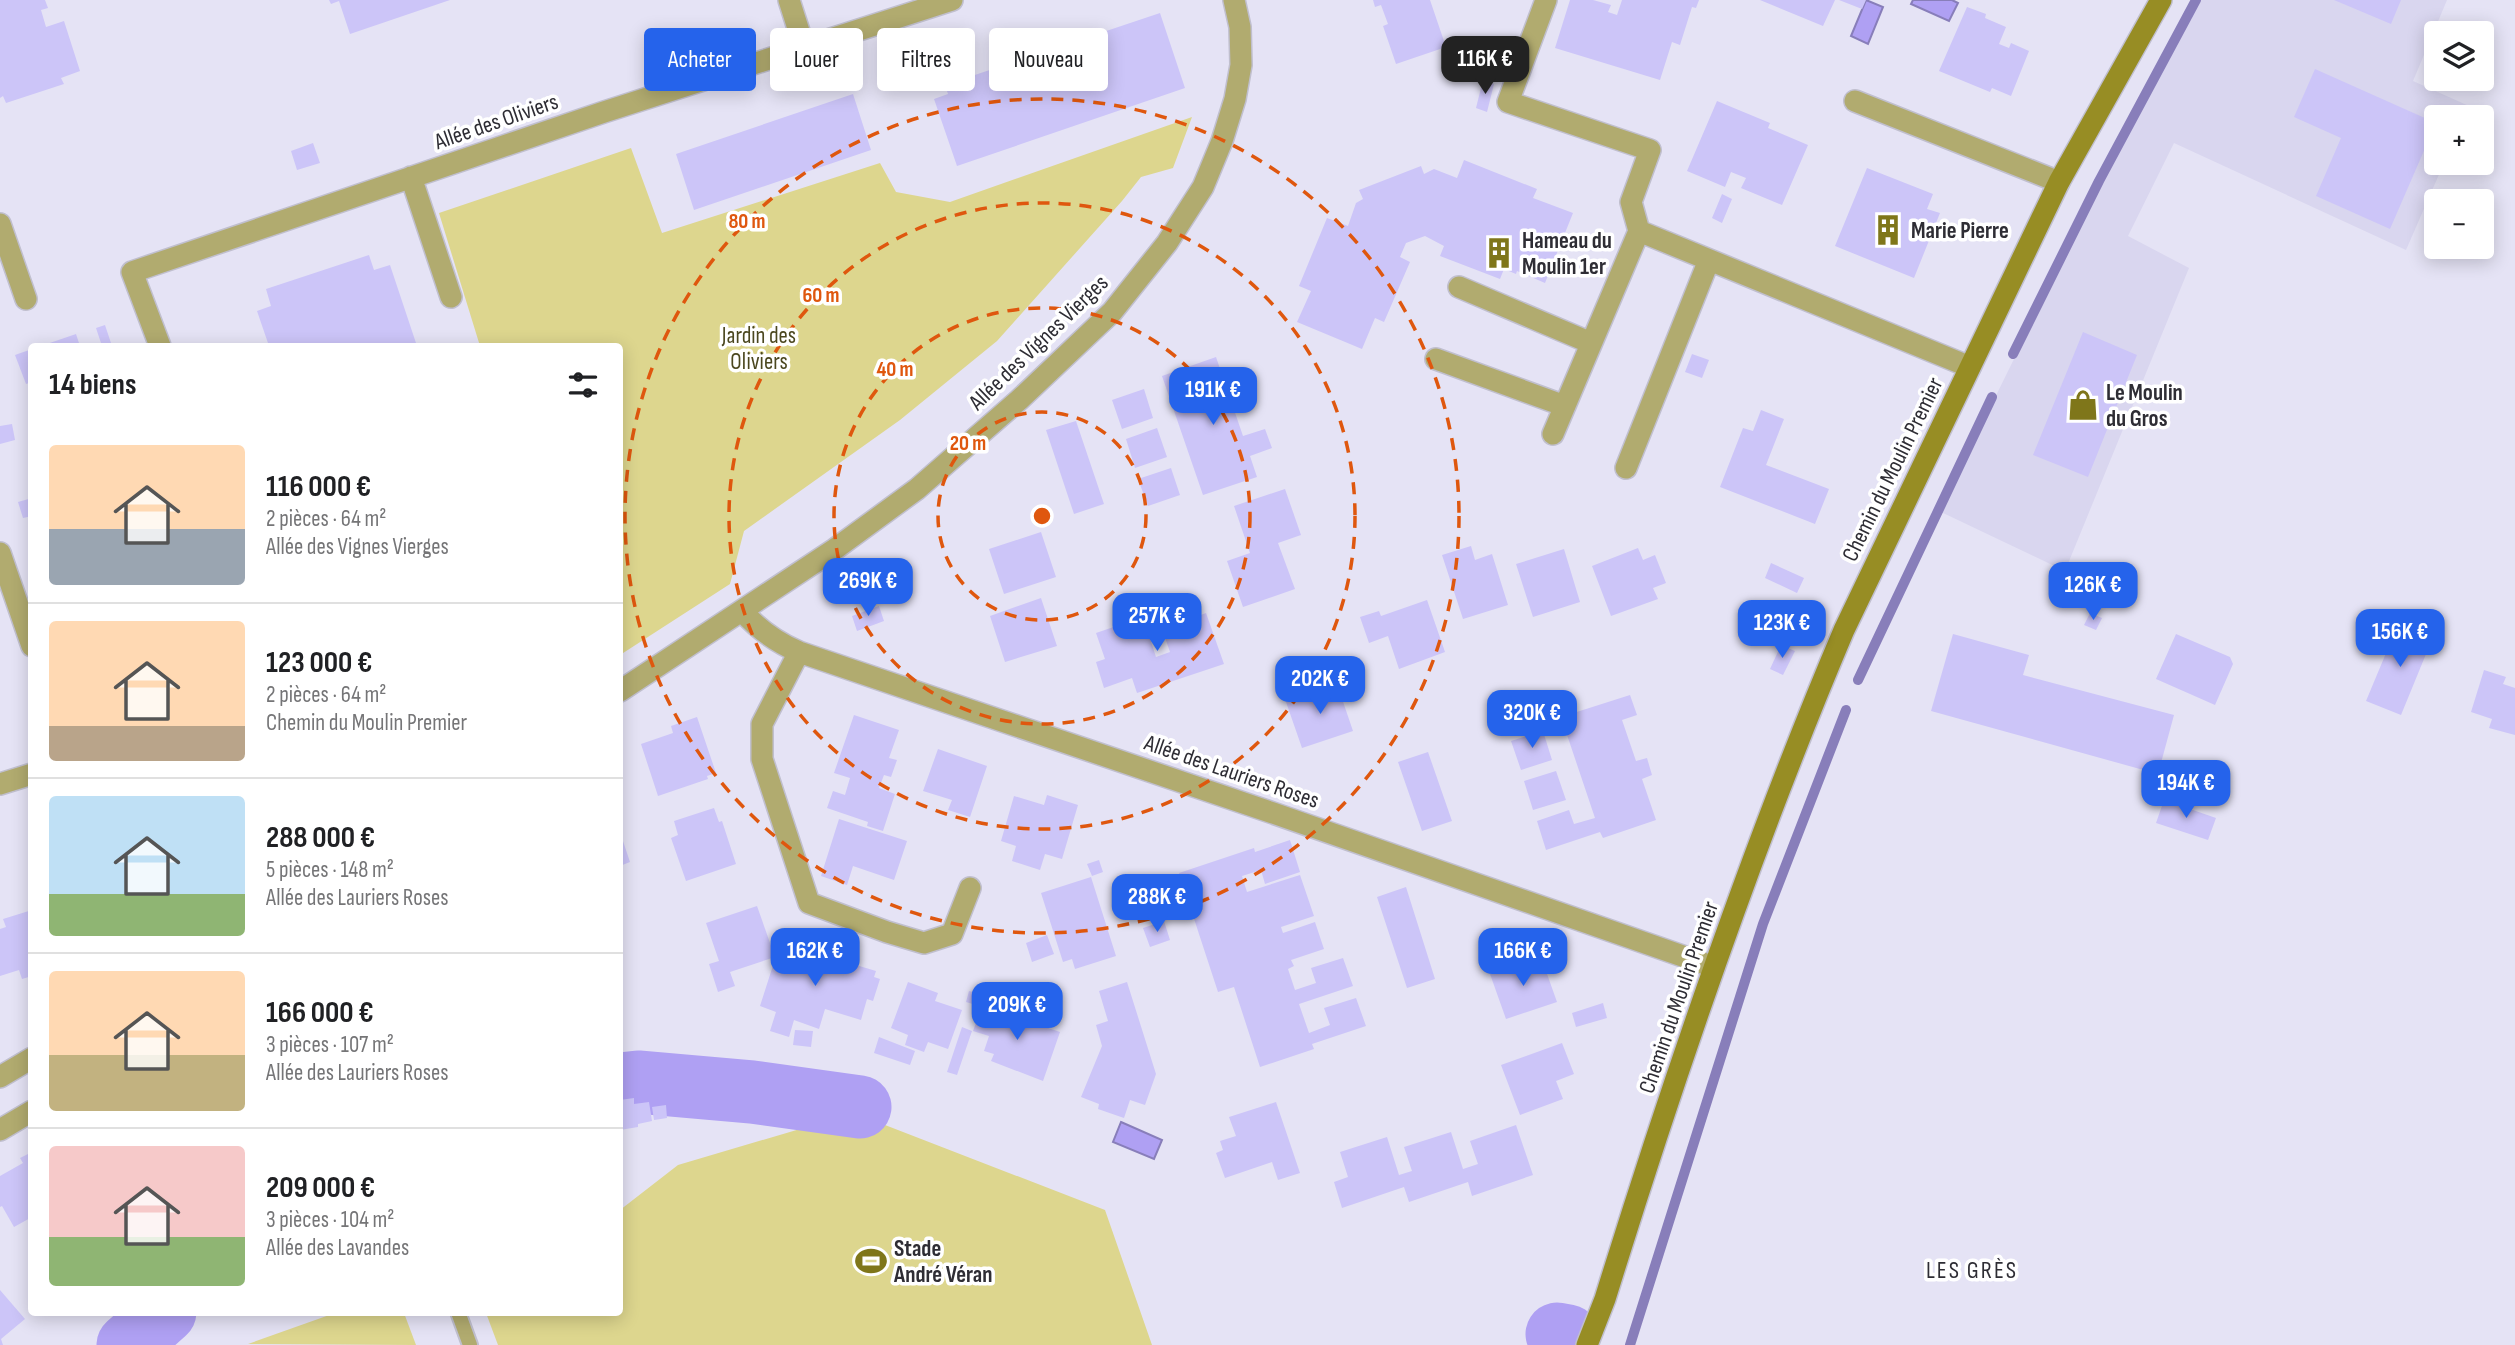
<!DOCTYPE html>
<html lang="fr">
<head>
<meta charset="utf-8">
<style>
  :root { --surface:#fff; --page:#f6f6f6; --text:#202124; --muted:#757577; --line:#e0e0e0; --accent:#2563eb }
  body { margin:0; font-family:"Sofia Sans Condensed",sans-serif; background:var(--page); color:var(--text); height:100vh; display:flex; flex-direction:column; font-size:26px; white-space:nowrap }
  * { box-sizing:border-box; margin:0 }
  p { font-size:23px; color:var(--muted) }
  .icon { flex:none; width:38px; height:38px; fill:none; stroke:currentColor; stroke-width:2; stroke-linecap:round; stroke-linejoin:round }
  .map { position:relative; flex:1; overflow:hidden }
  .side { position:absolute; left:28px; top:343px; width:595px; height:973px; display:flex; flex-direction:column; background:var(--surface); border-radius:7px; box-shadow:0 4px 18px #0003 }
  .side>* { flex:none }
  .top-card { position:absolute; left:644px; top:28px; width:665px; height:63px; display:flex; gap:14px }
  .tools { position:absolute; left:2424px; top:21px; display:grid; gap:14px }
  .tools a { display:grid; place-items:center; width:70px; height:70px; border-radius:7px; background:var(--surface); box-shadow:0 4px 18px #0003; font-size:35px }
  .price { position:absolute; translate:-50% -60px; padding:0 16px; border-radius:14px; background:var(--accent); color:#fff; font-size:23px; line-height:46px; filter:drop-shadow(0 2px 4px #0008) }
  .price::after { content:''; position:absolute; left:50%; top:42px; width:21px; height:16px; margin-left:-10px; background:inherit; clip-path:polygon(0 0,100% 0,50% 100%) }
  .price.on { background:#222; color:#fff }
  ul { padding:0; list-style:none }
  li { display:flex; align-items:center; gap:21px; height:175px; padding:0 21px }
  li+li { border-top:2px solid var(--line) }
  li span { display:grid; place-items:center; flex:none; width:196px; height:140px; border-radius:7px; color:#555 }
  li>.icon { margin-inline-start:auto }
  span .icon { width:84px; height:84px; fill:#fffc; stroke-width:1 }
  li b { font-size:30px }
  h2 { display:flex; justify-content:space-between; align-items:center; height:84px; padding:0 21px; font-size:30px }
  .chip { padding:0 24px; border-radius:7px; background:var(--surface); box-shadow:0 4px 18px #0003; font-size:24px; line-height:63px }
  .chip.on { background:var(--accent); color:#fff }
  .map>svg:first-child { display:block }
  .built { fill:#d9d6ef }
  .green { fill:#ddd68e }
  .water { fill:#afa0f3; stroke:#887eba; stroke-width:2 }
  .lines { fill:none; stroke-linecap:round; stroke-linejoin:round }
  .stream { stroke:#887eba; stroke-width:10 }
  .river { stroke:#afa0f3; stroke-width:63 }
  .building { fill:#ccc5f8 }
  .service-casing { stroke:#c0bfce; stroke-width:18 }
  .minor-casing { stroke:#c0bfce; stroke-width:24 }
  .secondary-casing { stroke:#c0bfce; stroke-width:24 }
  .service { stroke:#b1ab6f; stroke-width:14 }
  .minor { stroke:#b1ab6f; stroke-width:21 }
  .secondary { stroke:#978d24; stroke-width:21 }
  .ring { fill:none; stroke:#df570e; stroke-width:3.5; stroke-dasharray:12 9 }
  .labels { text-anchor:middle; stroke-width:7; stroke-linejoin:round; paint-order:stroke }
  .street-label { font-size:23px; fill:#2e2d34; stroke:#fff }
  .poi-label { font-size:23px; font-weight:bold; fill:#2e2d34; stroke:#fff; text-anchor:start }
  .park-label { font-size:23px; fill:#4b471f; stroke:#fff }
  .neighbourhood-label { font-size:24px; letter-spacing:2px; fill:#2e2d34; stroke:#fff }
  .centre { fill:#df570e; stroke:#fff; stroke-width:3.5 }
  .ring-label { font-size:21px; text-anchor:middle; font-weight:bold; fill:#df570e; stroke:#fff; stroke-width:7; stroke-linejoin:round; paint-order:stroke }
</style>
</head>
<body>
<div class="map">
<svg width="2515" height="1345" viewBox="0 0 2515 1345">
  <rect width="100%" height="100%" fill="#e5e3f5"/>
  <path class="built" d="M2201 0H2447L2413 81 2469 106 2464 117H2436V163H2444L2406 250 2174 143 2128 236 2189 268 2065 571 1941 512 1976 436 2099 187Z"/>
  <path class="green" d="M1192 117 1173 168 1141 177 1122 201 997 341 900 420 744 531 730 584 620 655V346H480L439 213 631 148 662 233 880 163 896 192 950 202Z
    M854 1113 1105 1210 1152 1345H498L486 1313 620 1312V1210L678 1165Z
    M404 1313 416 1345 248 1344 335 1313Z"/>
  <path class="water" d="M1866 0 1883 7 1868 44 1851 36Z
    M1913 0H1952L1958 3 1949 21 1911 4Z
    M1121 1122 1162 1140 1154 1159 1113 1142Z"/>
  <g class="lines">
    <path class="stream" d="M2013 354 2099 181 2196 0
      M1858 680 1992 397
      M1630 1345 1763 924 1846 710"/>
    <path class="river" d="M620 1084 638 1082 752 1092 860 1107
      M1557 1334 1568 1336
      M128 1345 165 1312"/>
  </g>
  <path class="building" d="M0 0H45L48 8 41 10 46 27 64 21 80 71 61 78 64 84 6 103 3 96 0 98Z
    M329 0H450L350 34 339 1 331 4Z
    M1373 0H1430L1446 47 1396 64 1383 26 1388 24 1381 5 1375 7Z
    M1570 0H1593L1611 5 1608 12 1617 15 1622 0H1699L1696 8 1692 7 1680 45 1672 42 1660 80 1555 48Z
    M1760 0H1835L1823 26Z
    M1839 0H1866L1862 9Z
    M2334 0H2401L2391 24Z
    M1967 7 1986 14 1985 18 2006 27 1999 44 2009 48 2011 43 2029 51 2011 96 1992 88 1990 92 1939 71Z
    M1160 13 1185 88 957 166 934 99 948 94 945 85Z
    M2315 69 2436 123 2390 229 2316 196 2341 138 2294 117Z
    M1483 80 1494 84 1487 112 1476 108Z
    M853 94 871 150 694 210 676 154Z
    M1717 101 1770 123 1768 128 1808 145 1782 205 1741 188 1746 178 1731 172 1725 187 1687 171Z
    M313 143 320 163 297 170 291 151Z
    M1464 160 1537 189 1533 198 1573 213 1545 283 1517 271 1516 274 1504 269 1500 279 1440 256 1444 246 1425 236 1406 243 1400 257 1410 262 1384 322 1375 318 1362 349 1297 322 1311 291 1299 286 1327 218 1348 226 1356 203 1363 199 1359 190 1421 166 1424 174 1434 169 1457 178Z
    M1867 168 1933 194 1927 209 1940 213 1914 278 1835 246Z
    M1722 194 1732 199 1722 223 1712 218Z
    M369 255 374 270 390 265 417 346H269L257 311 271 306 266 289Z
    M105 325 112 346H102L96 328Z
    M2083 332 2137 355 2088 477 2033 455Z
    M76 334 80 346H41Z
    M32 349V382L26 384 15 355Z
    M1692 354 1709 360 1702 378 1685 372Z
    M1216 357 1243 436 1265 429 1272 448 1250 456 1257 477 1203 495 1162 376Z
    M1144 389 1153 418 1122 429 1112 400Z
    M1761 410 1784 419 1766 465 1829 489 1815 524 1720 487 1743 428 1753 431Z
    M1076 421 1104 504 1074 514 1046 430Z
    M12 424 15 440 0 444V426Z
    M1157 428 1167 457 1135 468 1126 439Z
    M1171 468 1180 495 1148 506 1138 479Z
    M1285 489 1301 535 1278 543 1295 589 1243 607 1227 561 1250 553 1234 506Z
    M32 498V516L23 518 18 502Z
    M1041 532 1056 577 1004 594 989 549Z
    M1471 546 1475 560 1492 554 1508 605 1463 619 1442 555Z
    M1638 548 1643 560 1655 555 1666 583 1653 588 1658 599 1611 616 1592 566Z
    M1564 549 1580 602 1533 617 1516 564Z
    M1771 563 1804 578 1797 593 1765 578Z
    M1041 598 1057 646 1005 662 990 616Z
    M1427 600 1445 652 1399 669 1388 636 1369 643 1360 617 1379 611 1381 616Z
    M879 606 884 621 857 631 852 616Z
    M1206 613 1224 664 1137 693 1132 678 1104 688 1096 662 1105 659 1096 633 1143 617 1156 657 1170 652 1162 629Z
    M2090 613 2102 618 2096 630 2084 625Z
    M2399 622 2433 637 2401 715 2366 701Z
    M1953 634 2029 655 2023 675 2174 715 2158 774 1931 711Z
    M2176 634 2230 657 2233 664 2215 705 2156 679Z
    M1781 645 1795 651 1783 675 1770 669Z
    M2484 670 2506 677 2503 684 2515 688V735L2489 728 2492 719 2471 712Z
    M1337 684 1353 731 1302 748 1286 702Z
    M1630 695 1637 715 1622 720 1636 761 1647 758 1652 775 1642 779 1656 820 1603 838 1600 832 1546 850 1537 821 1569 810 1574 824 1595 818 1561 717Z
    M854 715 899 730 889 758 897 760 891 777 884 775 879 788 895 794 883 831 867 826 868 822 827 808 833 791 845 795 850 778 834 773Z
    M697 717 716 773 707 776 708 779 658 796 641 744 673 733 671 726Z
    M1543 731 1552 760 1521 770 1511 741Z
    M938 749 987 766 970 817 948 810 952 800 923 791Z
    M1428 752 1452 821 1422 831 1398 762Z
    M1556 771 1566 800 1533 810 1524 781Z
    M1047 795 1078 805 1062 859 1045 854 1040 870 1012 861 1016 846 1001 841 1014 796 1044 805Z
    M2164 800 2216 818 2208 840 2156 823Z
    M714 808 719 822 722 821 736 864 686 881 671 838 678 835 674 821Z
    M839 819 907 841 894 880 853 866 847 885 821 876Z
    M620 832 630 862 620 866Z
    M1290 840 1300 872 1265 884 1261 870 1242 876 1247 892 1300 875 1314 916 1281 927 1283 933 1315 922 1324 949 1291 960 1294 966 1288 969 1295 990 1316 983 1311 968 1343 958 1353 986 1299 1004 1309 1033 1330 1025 1324 1008 1356 998 1366 1026 1312 1044 1314 1049 1260 1067 1234 987 1218 992 1179 873 1254 848 1255 852Z
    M1099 860 1103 872 1092 876 1087 864Z
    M1091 877 1116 956 1075 969 1072 959 1063 962 1041 893Z
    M1406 887 1435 979 1407 988 1377 897Z
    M757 906 775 957 730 972 735 986 718 992 709 964 719 961 706 923Z
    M32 910V976L22 979 19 970 0 976V929L6 927 3 919Z
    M1164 921 1170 940 1150 947 1143 928Z
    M785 928 801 933 792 962 809 967 816 953 876 971 874 977 880 979 873 1001 867 999 861 1020 825 1009 819 1029 794 1020 789 1037 770 1031 776 1012 760 1006Z
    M1047 935 1054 954 1032 962 1026 943Z
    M1541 957 1557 1002 1506 1019 1490 974Z
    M908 982 938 993 935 1001 962 1010 948 1049 928 1042 924 1052 905 1045 908 1035 891 1028Z
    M1127 982 1156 1074 1145 1105 1130 1100 1124 1118 1098 1109 1099 1104 1081 1097 1102 1046 1096 1025 1108 1021 1099 991Z
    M969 991 983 995 979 1006 966 1002Z
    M1603 1003 1607 1018 1576 1027 1572 1013Z
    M982 1006 1060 1032 1043 1081 991 1061 994 1054 984 1051 989 1036 973 1031Z
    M962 1027 972 1031 957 1075 947 1072Z
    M795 1030 813 1031 811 1047 793 1045Z
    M879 1037 915 1051 910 1065 874 1053Z
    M1562 1043 1574 1074 1556 1081 1563 1099 1520 1115 1501 1065Z
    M634 1098V1104L649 1102 652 1121 638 1124V1127L620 1130V1100Z
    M1276 1102 1300 1173 1278 1180 1272 1162 1225 1178 1216 1153 1223 1150 1220 1141 1236 1136 1229 1117Z
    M666 1105 667 1118 654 1120 652 1107Z
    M1516 1125 1533 1175 1472 1196 1468 1182 1409 1202 1404 1187 1342 1208 1334 1182 1348 1177 1340 1152 1387 1137 1399 1175 1412 1171 1404 1147 1451 1132 1463 1169 1478 1164 1470 1141Z
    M32 1152V1217L14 1227 2 1206 0 1207V1176L23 1163 20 1158Z
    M0 1290 25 1319 1 1339 3 1345H0Z"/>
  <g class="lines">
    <defs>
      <path id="service" d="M458 1312 470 1345"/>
      <path id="minor" d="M789 0 804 47
        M1546 0 1508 102 1650 150 1631 202 1639 231 1970 367
        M1855 101 2059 182
        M411 177 451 297
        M0 224 26 299
        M1459 287 1591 343
        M160 346 132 272 604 112 952 0
        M1436 359 1565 406
        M1553 434 1639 231
        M1626 468 1709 260
        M0 553 32 646
        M743 612C759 630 776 642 799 652L1273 813 1714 967
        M799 652 762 724V759L809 903 887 932 924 943 952 934 970 888
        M620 691 835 549 917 489 1019 400 1112 312 1167 243 1203 187 1222 141 1235 99 1241 65 1240 27 1234 0
        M0 784 32 774
        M0 1077 32 1058
        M0 1130 32 1111"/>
      <path id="secondary" d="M1587 1345 1605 1299C1675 1073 1752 847 1844 630L2059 182 2161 0"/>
    </defs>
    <use href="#service" class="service-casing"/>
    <use href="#minor" class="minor-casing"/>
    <use href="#secondary" class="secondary-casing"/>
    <use href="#service" class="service"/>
    <use href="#minor" class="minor"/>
    <use href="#secondary" class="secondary"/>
  </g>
  <g class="ring">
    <circle cx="1042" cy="516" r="104"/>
    <circle cx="1042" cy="516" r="208"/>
    <circle cx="1042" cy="516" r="313"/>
    <circle cx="1042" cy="516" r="417"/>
  </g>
  <defs>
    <symbol id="building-bare" viewBox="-9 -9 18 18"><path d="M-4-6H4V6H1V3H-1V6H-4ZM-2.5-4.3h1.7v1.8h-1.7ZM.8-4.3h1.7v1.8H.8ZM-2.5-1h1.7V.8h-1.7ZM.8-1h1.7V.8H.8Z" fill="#7f761a" stroke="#fff" stroke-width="2.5" paint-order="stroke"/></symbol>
    <symbol id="shop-bare" viewBox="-9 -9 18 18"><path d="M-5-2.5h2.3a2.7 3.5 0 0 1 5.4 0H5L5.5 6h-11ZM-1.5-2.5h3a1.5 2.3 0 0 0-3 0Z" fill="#7f761a" stroke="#fff" stroke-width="2.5" paint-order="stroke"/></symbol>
    <symbol id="stadium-bare" viewBox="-9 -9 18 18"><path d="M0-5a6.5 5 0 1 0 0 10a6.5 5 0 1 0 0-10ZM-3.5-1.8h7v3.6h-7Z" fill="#7f761a" stroke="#fff" stroke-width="2.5" paint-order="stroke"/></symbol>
  </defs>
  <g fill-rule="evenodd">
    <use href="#building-bare" x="1866" y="208" width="44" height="44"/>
    <use href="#building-bare" x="1477" y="231" width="44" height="44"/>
    <use href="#shop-bare" x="2061" y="383" width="44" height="44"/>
    <use href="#stadium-bare" x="849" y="1239" width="44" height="44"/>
  </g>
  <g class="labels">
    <g class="street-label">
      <text transform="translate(496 121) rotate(-19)" y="8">Allée des Oliviers</text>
      <text transform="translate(1038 342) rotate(-44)" y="8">Allée des Vignes Vierges</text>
      <text transform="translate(1892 469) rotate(-64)" y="8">Chemin du Moulin Premier</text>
      <text transform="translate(1232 771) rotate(19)" y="8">Allée des Lauriers Roses</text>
      <text transform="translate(1678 997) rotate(-71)" y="8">Chemin du Moulin Premier</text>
    </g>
    <g class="poi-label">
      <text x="1911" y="238">Marie Pierre</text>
      <text x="1522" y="248">Hameau du<tspan x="1522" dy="26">Moulin 1er</tspan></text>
      <text x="2106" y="400">Le Moulin<tspan x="2106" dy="26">du Gros</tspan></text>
      <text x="894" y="1256">Stade<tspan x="894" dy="26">André Véran</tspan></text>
    </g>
    <g class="park-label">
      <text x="759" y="343">Jardin des<tspan x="759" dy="26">Oliviers</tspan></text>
    </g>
    <g class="neighbourhood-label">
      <text x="1972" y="1278">LES GRÈS</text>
    </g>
  </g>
  <circle cx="1042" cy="516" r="10" class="centre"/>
  <g class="ring-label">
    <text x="747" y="228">80 m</text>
    <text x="821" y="302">60 m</text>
    <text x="895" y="376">40 m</text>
    <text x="968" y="450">20 m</text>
  </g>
</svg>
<div class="tools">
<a><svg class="icon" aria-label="layers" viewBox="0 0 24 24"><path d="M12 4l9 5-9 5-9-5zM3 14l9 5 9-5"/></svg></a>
<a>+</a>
<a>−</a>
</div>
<b class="price on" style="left:1485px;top:96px">116K €</b>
<b class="price" style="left:1213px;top:427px">191K €</b>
<b class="price" style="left:868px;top:618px">269K €</b>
<b class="price" style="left:2093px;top:622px">126K €</b>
<b class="price" style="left:1157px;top:653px">257K €</b>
<b class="price" style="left:1782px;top:660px">123K €</b>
<b class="price" style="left:2400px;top:669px">156K €</b>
<b class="price" style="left:1320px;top:716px">202K €</b>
<b class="price" style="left:1532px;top:750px">320K €</b>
<b class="price" style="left:2186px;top:820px">194K €</b>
<b class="price" style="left:1157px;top:934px">288K €</b>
<b class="price" style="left:815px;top:988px">162K €</b>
<b class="price" style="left:1523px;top:988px">166K €</b>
<b class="price" style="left:1017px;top:1042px">209K €</b>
<div class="top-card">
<a class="chip on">Acheter</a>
<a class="chip">Louer</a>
<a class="chip">Filtres</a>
<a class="chip">Nouveau</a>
</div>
<section class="side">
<h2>14 biens<svg class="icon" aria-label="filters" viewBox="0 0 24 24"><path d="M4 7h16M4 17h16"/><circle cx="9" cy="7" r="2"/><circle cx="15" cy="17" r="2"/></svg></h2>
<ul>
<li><span style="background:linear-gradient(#ffd9b3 60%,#9aa5b1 0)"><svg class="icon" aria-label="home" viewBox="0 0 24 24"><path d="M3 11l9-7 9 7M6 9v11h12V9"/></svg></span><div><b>116 000 €</b><p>2 pièces · 64 m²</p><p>Allée des Vignes Vierges</p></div></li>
<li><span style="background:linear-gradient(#ffd9b3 75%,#b9a48a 0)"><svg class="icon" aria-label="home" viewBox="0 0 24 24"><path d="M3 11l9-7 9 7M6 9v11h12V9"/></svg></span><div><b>123 000 €</b><p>2 pièces · 64 m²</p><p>Chemin du Moulin Premier</p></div></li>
<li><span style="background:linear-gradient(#bfe0f5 70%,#8fb573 0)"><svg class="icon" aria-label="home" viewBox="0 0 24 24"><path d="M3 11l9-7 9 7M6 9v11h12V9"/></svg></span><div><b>288 000 €</b><p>5 pièces · 148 m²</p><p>Allée des Lauriers Roses</p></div></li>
<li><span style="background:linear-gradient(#ffd9b3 60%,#c2b280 0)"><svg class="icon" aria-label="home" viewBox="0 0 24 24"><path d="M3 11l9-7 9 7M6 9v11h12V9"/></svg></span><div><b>166 000 €</b><p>3 pièces · 107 m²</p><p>Allée des Lauriers Roses</p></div></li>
<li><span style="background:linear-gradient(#f6c9c9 65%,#8fb573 0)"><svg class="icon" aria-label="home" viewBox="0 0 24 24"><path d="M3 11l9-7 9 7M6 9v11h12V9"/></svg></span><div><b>209 000 €</b><p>3 pièces · 104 m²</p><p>Allée des Lavandes</p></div></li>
</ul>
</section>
</div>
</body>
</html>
